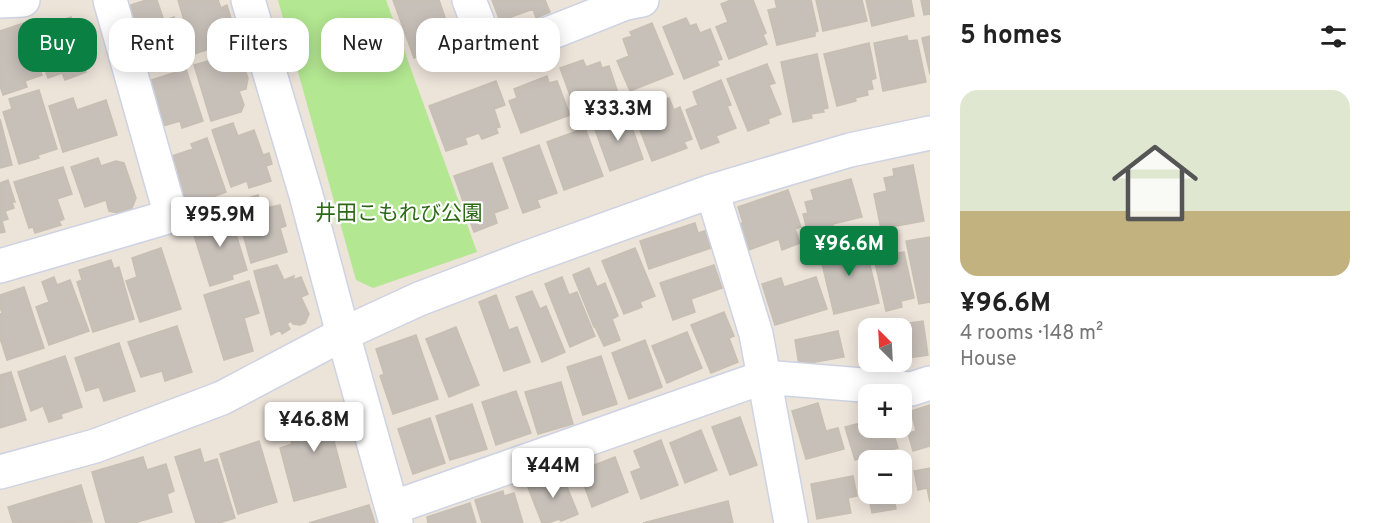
<!DOCTYPE html>
<html lang="en">
<head>
<meta charset="utf-8">
<style>
  :root { --surface:#fff; --page:#f6f6f6; --text:#222; --muted:#767676; --accent:#0b8043 }
  body { margin:0; font-family:Overpass,"Noto Sans JP",sans-serif; background:var(--page); color:var(--text); height:100vh; display:flex; flex-direction:column; font-size:22px; white-space:nowrap }
  * { box-sizing:border-box; margin:0 }
  p { font-size:20px; color:var(--muted) }
  .icon { flex:none; width:33px; height:33px; fill:none; stroke:currentColor; stroke-width:2; stroke-linecap:round; stroke-linejoin:round }
  .map { position:relative; flex:1; overflow:hidden }
  .sheet { display:flex; flex-direction:column; background:var(--surface); width:450px }
  .sheet>* { flex:none }
  .top-card { position:absolute; left:18px; top:18px; width:570px; height:54px; display:flex; gap:12px }
  .needle { width:39px; rotate:336deg }
  .controls { position:absolute; left:858px; top:318px; display:grid; gap:12px }
  .controls a { display:grid; place-items:center; width:54px; height:54px; border-radius:12px; background:var(--surface); box-shadow:0 3px 15px #0003; font-size:30px }
  .price { position:absolute; translate:-50% -51px; padding:0 14px; border-radius:6px; background:#fff; color:#222; font-size:20px; line-height:39px; filter:drop-shadow(0 2px 3px #0008) }
  .price::after { content:''; position:absolute; left:50%; top:36px; width:18px; height:14px; margin-left:-9px; background:inherit; clip-path:polygon(0 0,100% 0,50% 100%) }
  .price.current { background:var(--accent); color:#fff }
  ul { padding:0; list-style:none }
  li { display:grid; align-content:center; gap:12px; height:318px; padding:0 30px }
  li span { display:grid; place-items:center; height:186px; border-radius:18px; color:#555 }
  li>.icon { margin-inline-start:auto }
  span .icon { width:108px; height:108px; fill:#fffc; stroke-width:1 }
  li b { font-size:26px }
  h2 { display:flex; justify-content:space-between; align-items:center; height:72px; padding:0 30px; font-size:26px }
  .chip { padding:0 21px; border-radius:18px; background:var(--surface); box-shadow:0 3px 15px #0003; font-size:21px; line-height:54px }
  .chip.current { background:var(--accent); color:#fff }
  main { display:flex; flex:1; min-height:0 }
  .map>svg:first-child { display:block }
  .green { fill:#b3e791 }
  .building { fill:#c7c0b9; stroke:#c7bfb2; stroke-width:1.5 }
  .lines { fill:none; stroke-linecap:round; stroke-linejoin:round }
  .minor-casing { stroke:#ced3e3; stroke-width:36 }
  .minor { stroke:#fff; stroke-width:33 }
  .labels { text-anchor:middle; stroke-width:4.5; stroke-linejoin:round; paint-order:stroke }
  .park-label { font-size:21px; fill:#2b6915; stroke:#fff }
</style>
</head>
<body>
<main>
<div class="map">
<svg width="930" height="523" viewBox="0 0 930 523">
  <rect width="100%" height="100%" fill="#ece3d9"/>
  <path class="green" d="M278 0H386L477 252 373 288 356 280Z"/>
  <path class="building" d="M146 0H157L164 21 174 17 188 59 153 71 147 52 138 55 124 15 131 5Z
    M178 0H218L221 8 227 5 232 22 226 26 228 30 219 33 224 44 194 54Z
    M393 0H439L454 44 414 58Z
    M492 0H545L550 12 536 18 533 9 500 21Z
    M731 0H753L766 33 763 35 767 44 729 59 716 27 728 22 721 4Z
    M775 0H811L818 31 815 32V36L777 45 768 10 777 8Z
    M816 0H862L867 21 823 31Z
    M866 0H911L914 16 872 26Z
    M921 0H930V14L924 15Z
    M71 17 74 26 84 22 93 47 88 49 93 63 84 66 86 72 65 80 62 73 48 78 32 33 37 30 35 25 47 20 48 25Z
    M686 18 690 26 696 24 700 33 710 29 722 59 717 61 719 65 684 79 663 27Z
    M24 23 42 75 25 81 27 87 3 95 0 86V31Z
    M652 23 673 74 630 91 617 61 629 56 623 39 632 36 630 32Z
    M907 36 908 41 917 40 926 82 883 91 874 43Z
    M930 36V74L922 38Z
    M869 43 876 78 871 80 873 89 867 90 868 95 855 98 856 101 837 106 824 54Z
    M817 54 828 108 823 109 824 112 811 114 812 118 793 122 781 62Z
    M215 59 219 71 242 62 248 78 246 89 239 91 244 105 241 112 211 121 194 65Z
    M583 60 586 67 600 62 602 68 609 66 617 90 592 99 594 108 577 114 560 68Z
    M767 64 775 83 769 85 781 114 768 119 769 123 748 131 727 79Z
    M186 69 203 121 182 128 180 121 163 126 148 81Z
    M547 76 549 83 557 81 570 115 521 133 509 101 517 98 514 89Z
    M721 80 731 105 727 106 736 128 716 136 719 142 701 149 686 110 698 105 693 92Z
    M496 81 505 105 494 109 500 127 496 128 498 133 482 139 479 133 465 138 467 144 446 151 429 106Z
    M39 90 57 149 38 155 39 158 19 164 3 112 12 109 9 99Z
    M73 98 77 110 106 100 117 135 63 152 49 106Z
    M669 98 674 110 680 107 692 139 684 142 687 148 652 161 633 112Z
    M627 113 643 159 610 171 593 124Z
    M0 119 12 165 0 168Z
    M233 123 238 136 254 130 263 155 269 153 272 164 266 166 271 181 249 188 247 181 231 187 212 130Z
    M585 128 603 176 564 190 547 142Z
    M207 138 226 192 210 198 211 203 185 212 172 173 178 171 172 156 193 149 191 144Z
    M539 145 557 193 537 200 540 207 523 213 503 158Z
    M98 158 101 166 116 161 124 163 136 198 132 208 118 213 109 211 106 200 85 207 71 167Z
    M492 163 508 208 494 213 497 223 474 232 454 176Z
    M913 165 924 221 881 229 874 194 887 191 884 178 894 176 893 169Z
    M63 167 72 194 57 199 64 219 59 221 61 225 35 233 33 227 29 228 14 182Z
    M851 179 862 217 833 224 834 230 809 237 803 214 808 213 805 202 814 200 811 190Z
    M8 180 15 202H12L14 208 5 211 8 219 2 221 5 232 0 233V183Z
    M788 190 801 227 795 229 800 243 782 250 779 239 743 252 734 225 743 223 738 207Z
    M258 195 262 209 280 205 286 226 280 228 287 252 251 263 234 202Z
    M228 208 247 270 232 275 233 279 210 286 192 229 212 222 209 214Z
    M695 223 698 233 708 230 714 247 649 269 640 241Z
    M930 237V302L919 304 906 241Z
    M864 240 879 303 834 314 819 251Z
    M161 248 181 309 140 322 126 281 137 277 132 258Z
    M635 248 655 296 640 302 642 307 624 314 602 261Z
    M904 252 914 298 901 301 902 307 886 311 874 258Z
    M111 260 114 269 119 267 134 319 93 332 77 282 82 280 79 270Z
    M277 265 284 280 294 276 293 280 301 277 308 294 301 297 309 314 305 323 300 325 293 324 291 321 287 324 290 329 282 334 280 330 271 335 254 271Z
    M714 265 722 288 691 299 695 312 673 320 660 283Z
    M589 268 597 287 605 283 618 316 612 319 620 340 604 346 595 327H594L573 275Z
    M54 277 57 285 70 280 89 331 49 345 36 307 49 302 42 282Z
    M562 277 569 295 577 292 595 336 570 347 545 284Z
    M816 277 827 309 775 325 762 284 781 278 784 287Z
    M249 281 259 313 244 318 253 351 224 360 204 295Z
    M24 287 44 348 7 360 0 338V314L2 313 0 307V295Z
    M532 291 540 309 546 306 565 352 542 362 516 297Z
    M496 295 509 330 517 327 530 362 504 371 479 302Z
    M724 312 734 336 729 338 738 362 711 373 691 325Z
    M923 321 928 355 902 359V328H889L888 326Z
    M177 326 192 372 165 381 162 371 141 377 128 342Z
    M456 327 479 385 449 397 426 339Z
    M838 331 844 357 799 365 795 340Z
    M687 332 702 368 667 383 652 346Z
    M416 335 438 399 393 414 380 376 384 374 376 349Z
    M645 340 662 387 629 399 612 353Z
    M119 343 135 391 104 401 99 387 86 391 75 358Z
    M65 356 82 407 61 414 62 418 49 422 43 406 31 411 18 372Z
    M601 356 617 404 583 415 567 367Z
    M11 372 26 420 0 428V375Z
    M561 382 573 424 538 434 525 392Z
    M516 391 531 433 496 445 482 402Z
    M818 403 826 431 838 428 844 449 806 459 792 411Z
    M335 404 344 438 334 441 346 487 294 501 280 448 292 444 285 418Z
    M472 404 487 449 450 460 436 416Z
    M930 405V446L913 451 908 433 916 431 911 411Z
    M740 417 757 465 730 475 712 427Z
    M430 418 445 463 413 474 398 429Z
    M868 421V428H892L898 448 855 460 845 427Z
    M701 430 717 470 685 483 670 443Z
    M661 440 678 485 641 499 631 472 641 468 634 451Z
    M259 441 277 502 238 514 220 454Z
    M200 449 204 463 217 459 235 518 219 523H196L175 457Z
    M143 457 147 470 166 464 174 491 167 494 172 512 134 523H106L92 472Z
    M615 457 628 492 592 507 579 471Z
    M930 468V502L927 488 918 490 914 471Z
    M904 470 908 492 902 493V471Z
    M561 472 578 514 561 521 559 519 548 523H542L527 485Z
    M853 476 857 496 848 498 851 513 817 519 811 484Z
    M865 477H868V494H896H893L896 509 872 513Z
    M81 485 92 522 13 523 8 507Z
    M503 491 504 496 514 493 523 523H482L475 500Z
    M728 501 733 523H643Z
    M470 503 476 523H428L427 517Z
    M369 505 375 523H309Z"/>
  <g class="lines">
    <defs>
      <path id="minor" d="M248 0 306 195 343 334 396 523
        M469 0 488 49 497 54 626 3 642 0
        M0 1 23 0
        M712 191 756 334 791 523
        M0 266 171 216 110 0
        M0 472 95 446 222 398 343 334 419 299 526 258 712 191 850 150 930 133
        M392 508 764 377 911 389 930 383"/>
    </defs>
    <use href="#minor" class="minor-casing"/>
    <use href="#minor" class="minor"/>
  </g>
  <g class="labels">
    <g class="park-label">
      <text x="399" y="220">井田こもれび公園</text>
    </g>
  </g>
</svg>
<div class="controls">
<a><svg class="needle" viewBox="-14 -14 28 28"><path d="M0-13l5 13h-10z" fill="#e53935"/><path d="M0 13l5-13h-10z" fill="#767676"/></svg></a>
<a>+</a>
<a>−</a>
</div>
<b class="price" style="left:618px;top:142px">¥33.3M</b>
<b class="price" style="left:220px;top:248px">¥95.9M</b>
<b class="price current" style="left:849px;top:277px">¥96.6M</b>
<b class="price" style="left:314px;top:453px">¥46.8M</b>
<b class="price" style="left:553px;top:499px">¥44M</b>
<div class="top-card">
<a class="chip current">Buy</a>
<a class="chip">Rent</a>
<a class="chip">Filters</a>
<a class="chip">New</a>
<a class="chip">Apartment</a>
</div>
</div>
<section class="sheet">
<h2>5 homes<svg class="icon" aria-label="filters" viewBox="0 0 24 24"><path d="M4 7h16M4 17h16"/><circle cx="9" cy="7" r="2"/><circle cx="15" cy="17" r="2"/></svg></h2>
<ul>
<li><span style="background:linear-gradient(#dfe7d0 65%,#c2b280 0)"><svg class="icon" aria-label="home" viewBox="0 0 24 24"><path d="M3 11l9-7 9 7M6 9v11h12V9"/></svg></span><div><b>¥96.6M</b><p>4 rooms · 148 m²</p><p>House</p></div></li>
</ul>
</section>
</main>
</body>
</html>
